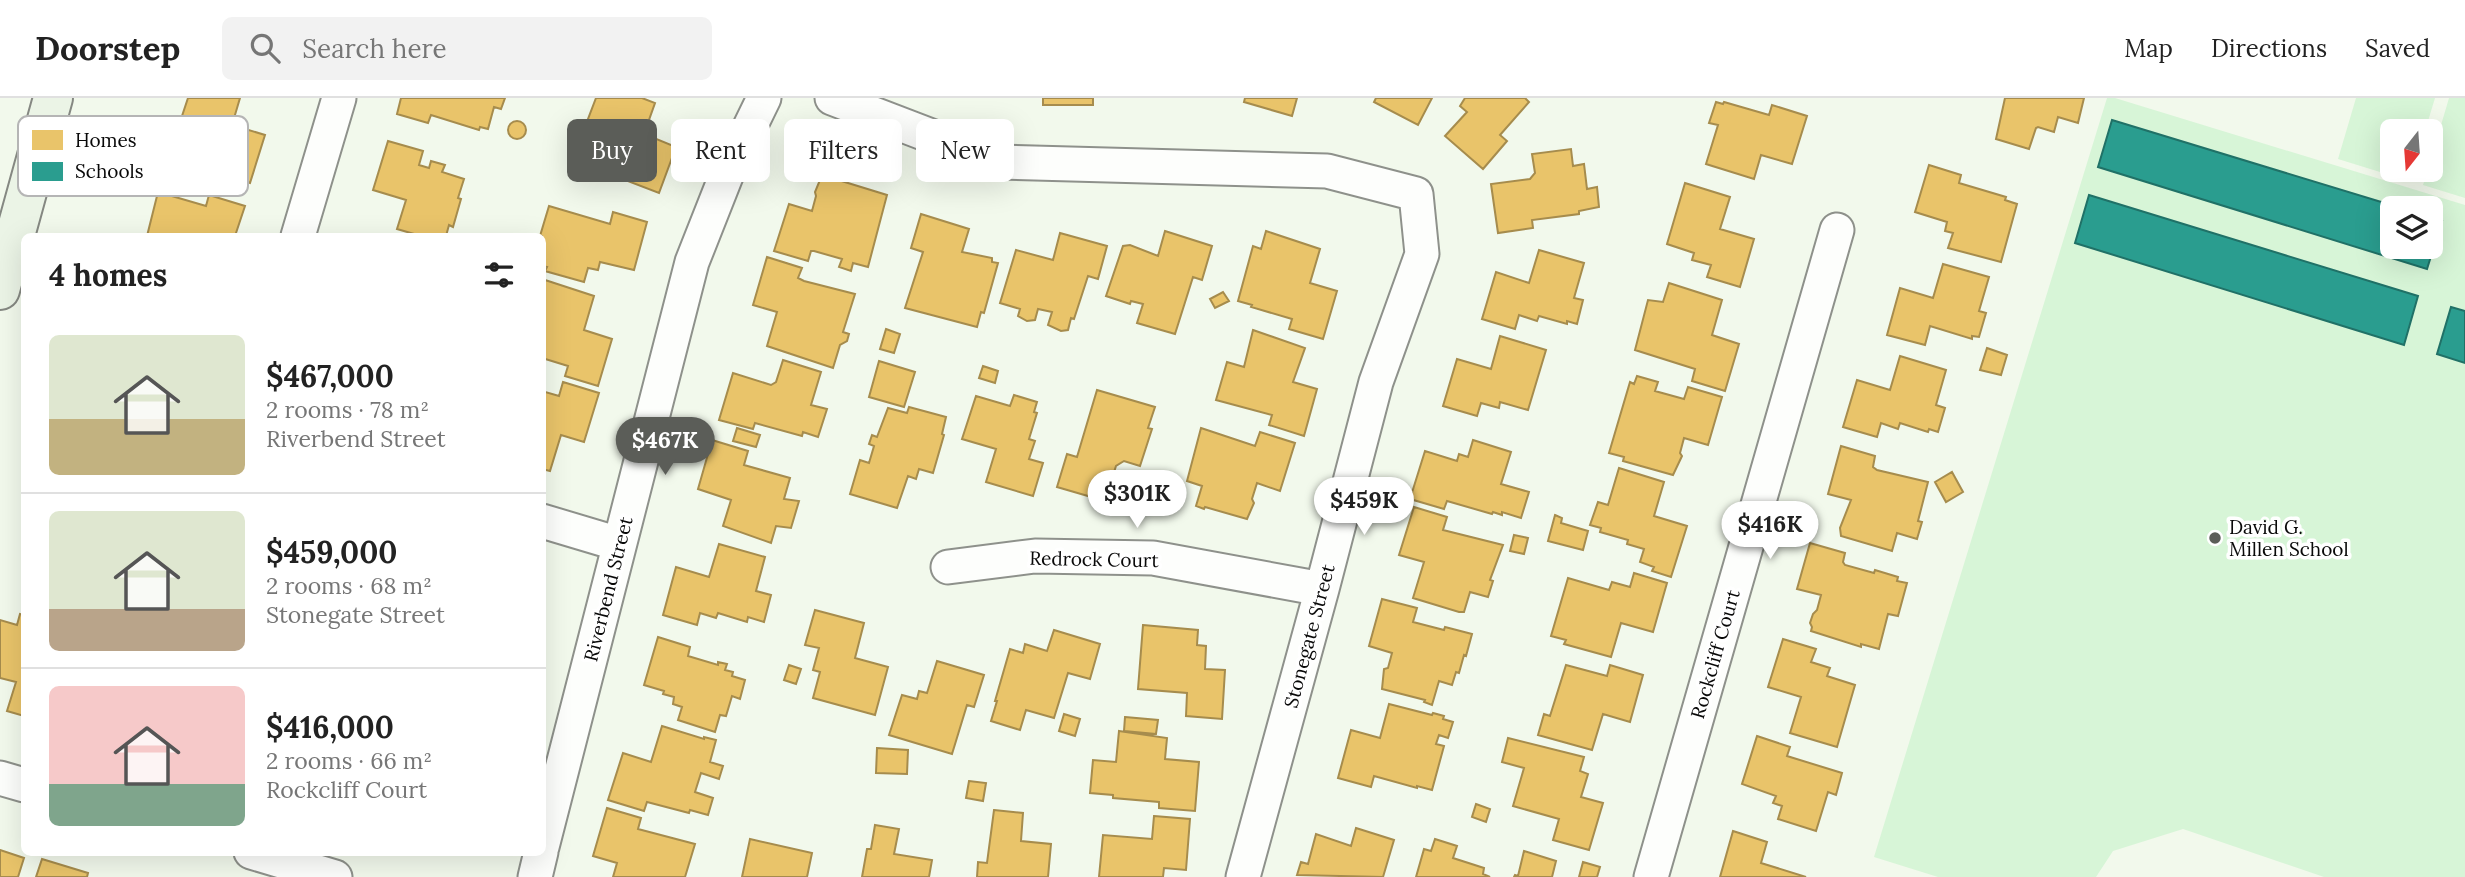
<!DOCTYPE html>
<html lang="en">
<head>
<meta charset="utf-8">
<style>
  :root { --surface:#fff; --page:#f2f2f2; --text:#222; --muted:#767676; --line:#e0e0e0; --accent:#5b5d58 }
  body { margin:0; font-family:Lora,serif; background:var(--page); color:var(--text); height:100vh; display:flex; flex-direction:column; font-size:26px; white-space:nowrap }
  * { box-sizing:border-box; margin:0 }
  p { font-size:23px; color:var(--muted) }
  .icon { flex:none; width:38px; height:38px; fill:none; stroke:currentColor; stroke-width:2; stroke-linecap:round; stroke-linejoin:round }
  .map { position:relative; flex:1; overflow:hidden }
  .side { position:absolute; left:21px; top:135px; width:525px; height:623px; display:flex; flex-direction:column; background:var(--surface); border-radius:10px; box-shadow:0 7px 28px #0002 }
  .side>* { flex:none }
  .top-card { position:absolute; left:567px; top:21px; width:665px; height:63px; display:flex; gap:14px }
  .needle { width:46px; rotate:197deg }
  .buttons { position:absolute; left:2380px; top:21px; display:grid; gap:14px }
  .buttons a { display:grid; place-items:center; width:63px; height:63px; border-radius:10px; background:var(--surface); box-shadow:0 7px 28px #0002; font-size:35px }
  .price { position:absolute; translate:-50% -60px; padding:0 16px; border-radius:24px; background:#fff; color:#222; font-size:23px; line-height:46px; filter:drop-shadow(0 2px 4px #0008) }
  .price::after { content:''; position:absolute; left:50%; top:42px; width:21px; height:16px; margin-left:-10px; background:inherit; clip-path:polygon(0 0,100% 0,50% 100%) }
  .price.on { background:var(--accent); color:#fff }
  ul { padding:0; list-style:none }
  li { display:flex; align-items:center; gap:21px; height:175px; padding:0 28px }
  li+li { border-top:2px solid var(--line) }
  li span { display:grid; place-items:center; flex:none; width:196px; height:140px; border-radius:10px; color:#555 }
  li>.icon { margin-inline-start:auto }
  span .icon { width:84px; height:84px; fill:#fffc; stroke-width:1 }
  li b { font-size:30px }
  h2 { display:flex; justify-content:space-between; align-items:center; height:84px; padding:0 28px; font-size:30px }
  .pill { padding:0 24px; border-radius:10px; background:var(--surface); box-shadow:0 7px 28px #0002; font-size:24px; line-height:63px }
  .pill.on { background:var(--accent); color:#fff }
  header { display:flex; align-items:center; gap:42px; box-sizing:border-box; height:98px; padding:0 35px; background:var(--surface); border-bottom:2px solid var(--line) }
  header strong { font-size:33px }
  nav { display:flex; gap:38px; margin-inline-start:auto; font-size:24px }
  .search { width:490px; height:63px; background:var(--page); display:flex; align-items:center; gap:18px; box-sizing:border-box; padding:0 24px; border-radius:10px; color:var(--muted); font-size:26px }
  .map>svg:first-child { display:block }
  .pitch { fill:#d7f5d7; fill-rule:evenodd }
  .homes { fill:#e9c46a; stroke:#a68c4d; stroke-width:2 }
  .schools { fill:#2a9d8f; stroke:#207167; stroke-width:2 }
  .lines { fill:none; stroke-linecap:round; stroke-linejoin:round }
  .street-casing { stroke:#8e918b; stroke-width:37 }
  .secondary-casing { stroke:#858882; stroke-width:42 }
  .street { stroke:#fdfefc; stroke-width:33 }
  .secondary { stroke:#ebf4e6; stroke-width:38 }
  .poi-dot { fill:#5b5d58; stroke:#fff; stroke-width:2.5 }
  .labels { text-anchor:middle; stroke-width:7; stroke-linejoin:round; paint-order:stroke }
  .poi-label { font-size:19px; fill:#090909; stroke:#fff; text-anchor:start }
  .street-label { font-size:19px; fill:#090909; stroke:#fff }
  .key { fill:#fff; stroke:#b5b5b5; stroke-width:2 }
  .key-label { font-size:19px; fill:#090909 }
</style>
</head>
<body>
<header>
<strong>Doorstep</strong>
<div class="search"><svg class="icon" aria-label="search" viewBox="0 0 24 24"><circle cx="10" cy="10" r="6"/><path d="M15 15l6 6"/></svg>Search here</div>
<nav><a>Map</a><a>Directions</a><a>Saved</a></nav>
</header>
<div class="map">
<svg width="2465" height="779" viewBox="0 0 2465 779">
  <rect width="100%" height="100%" fill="#f2f9ec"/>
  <path class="pitch" d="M2107 0H2115L2465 107V779H2324L2183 731 2113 753 2096 779H1938L1874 759ZM2392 110H2431V149H2392Z
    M2356 0H2435L2425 33H2392V72H2413L2409 83 2338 61Z
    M2449 0H2465V100L2423 87 2428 72H2431V61Z"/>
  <path class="homes" d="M188 0H240L232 27 265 37 250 85 215 75 218 64 175 50 173 40 168 38 173 22 180 24Z
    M401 0H505L501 11 494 9 488 31 480 29 479 32 431 17 428 25 397 16Z
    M596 0H642L655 5 644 36 676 49 659 95 625 82 629 71 612 64 614 59 588 49 590 46 580 42Z
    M1043 0H1093V7H1043Z
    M1245 0H1297L1292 18 1244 4Z
    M1376 0H1432L1418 27 1374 4Z
    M1465 0H1525L1529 4 1500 37 1507 43 1483 71 1445 38 1467 14 1460 8Z
    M2005 0H2084L2078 25 2058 19 2054 34 2038 29 2036 30 2029 51 1996 41Z
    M1716 4 1723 6 1724 4 1769 17 1772 7 1807 18 1792 66 1761 57 1754 81 1706 66 1718 27 1709 25Z
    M508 32a9 9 0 1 1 18 0a9 9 0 1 1-18 0Z
    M388 43 423 53 419 67 429 70 431 63 445 67 442 74 464 81 458 100 461 101 453 129 449 127 446 138H421L397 131 406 102 373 92Z
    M1571 51 1573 68 1584 66 1587 91 1597 89 1599 109 1579 113V116L1532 122 1533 130 1498 135 1491 86 1530 81 1535 75 1532 56Z
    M1929 67 1961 77 1959 85 2006 99 2005 102 2017 106 2001 164 1948 150 1953 135 1945 133 1947 124 1915 114Z
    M822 77 887 97 868 169 853 165 851 173 839 169 842 161 814 153H811L808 163 774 153 789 106 812 113 816 98 815 94Z
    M1685 85 1730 99 1720 131 1754 141 1740 189 1707 179 1711 167 1692 162 1694 155 1667 146Z
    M158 94 206 108 209 97 245 108 235 138H147Z
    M549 108 610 126 613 114 647 124 634 172 600 164 598 172 588 170 584 184 545 173 547 169 542 168V138H540Z
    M921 116 969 131 962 154 992 160V164L998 165 984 215 981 214 977 229 905 210 923 154 911 150Z
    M1165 133 1212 148 1202 182 1193 179 1175 236 1137 225 1143 206 1131 203 1130 206 1106 198 1123 148 1130 147 1158 158Z
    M1266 133 1320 151 1310 185 1337 193 1323 241 1289 231 1292 221 1251 209 1252 207 1238 203 1253 148 1261 151Z
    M1060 135 1107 148 1098 181 1088 178 1074 221 1071 220 1068 232 1061 233 1048 227 1052 214 1038 211 1035 222 1027 223 1018 218 1020 211 1000 205 1016 152 1053 162Z
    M1539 152 1584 165 1574 200 1583 202 1577 226 1567 223V226L1539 218 1537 223 1519 217 1515 231 1482 221 1496 174 1529 185Z
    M767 159 802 170 798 180 804 183 855 196 843 234 849 236 847 243 840 247 833 270 767 248 777 214 753 207Z
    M1943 166 1989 179 1979 213 1986 215 1979 239 1972 238V241L1930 228 1925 247 1887 237 1900 190 1933 200Z
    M542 181 594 198 584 232 612 241 598 288 565 278 568 268 542 260Z
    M1669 185 1722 202 1712 237 1739 246 1725 293 1692 283 1695 271 1635 252 1648 202 1663 204Z
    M1223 194 1229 203 1215 210 1210 201Z
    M886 231 900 236 894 255 880 251Z
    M1253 232 1305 250 1293 284 1317 291 1304 338 1269 327 1272 317 1216 302 1227 264 1244 269Z
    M1500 238 1546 252 1528 312 1500 304 1499 310 1481 305 1477 318 1443 308 1457 261 1491 271Z
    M1987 250 2007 257 2001 277 1980 272Z
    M1900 258 1946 272 1936 307 1945 310 1938 334 1929 331 1928 334 1900 325 1898 331 1881 325 1877 339 1843 329 1857 282 1890 292Z
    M783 262 821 274 811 307 827 311 818 339 803 334 802 338 755 325 753 331 719 322 733 275 771 287 776 284Z
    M879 263 915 274 904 309 869 299Z
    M983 268 998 273 995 285 979 280Z
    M1637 278 1658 284 1655 293 1684 301 1688 289 1722 299 1708 347 1684 340 1680 355 1682 358 1673 377 1623 363 1624 359 1609 355 1630 284 1634 286Z
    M563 284 599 295 584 344 561 337 550 373 542 371V293L559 298Z
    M1097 292 1155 309 1148 330 1152 331 1140 368 1124 363 1116 368 1105 403 1057 389 1067 356 1077 359Z
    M1014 297 1037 304 1034 314 1037 315 1029 341 1035 343 1029 361 1043 365 1033 398 986 384 996 351 962 341 976 298 1010 308Z
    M909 309 946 319 942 336 944 337 933 375 919 371 916 381 908 378 897 410 850 396 860 362 869 365 874 348 869 346 872 337 877 339 888 310 907 315Z
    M737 330 760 337 756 349 733 343Z
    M1201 330 1255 348 1260 334 1295 345 1280 393 1257 385 1252 401 1254 405 1247 421 1205 409 1204 411 1196 408 1202 388 1187 383Z
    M712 342 748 353 744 367 790 380 784 401 799 403 791 430 776 428 771 445 723 428 731 402 698 391Z
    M1473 342 1511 354 1501 386 1529 394 1521 420 1502 414V417L1493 414 1492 416 1447 403 1444 411 1410 401 1425 353 1457 363 1459 356 1468 359Z
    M1841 348 1875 358 1873 369 1877 372 1928 384 1918 423 1922 424 1917 441 1897 435 1892 453 1841 438 1840 430 1851 402 1828 396Z
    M1619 370 1664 384 1654 418 1687 428 1671 479 1652 473 1654 469 1640 464 1644 451 1627 446 1628 442 1600 434 1601 430 1590 427 1598 404 1608 407Z
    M1952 374 1963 394 1946 404 1935 384Z
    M1414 409 1447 419 1443 432 1503 447 1490 482 1493 483 1488 499 1470 494 1464 514H1459L1413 500 1424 464 1399 457Z
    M1555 417 1562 420 1561 425 1588 433 1583 452 1548 443Z
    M1514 437 1528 440 1524 456 1510 453Z
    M1810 445 1845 455 1843 464 1845 467 1874 475 1875 472 1898 479 1897 483 1907 485 1898 518 1888 516 1879 551 1861 546V549L1811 533 1812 529 1810 525 1813 516 1817 512 1821 497 1797 491Z
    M719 446 765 459 756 493 771 497 764 524 748 519 747 524 718 515 716 520 700 515 697 527 663 517 676 469 709 479Z
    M1634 475 1667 485 1653 534 1621 525 1611 559 1564 546 1566 542 1551 538 1568 480 1609 492 1612 484 1630 489Z
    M1382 501 1417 510 1413 524 1444 532 1445 529 1472 536 1466 558 1464 557 1459 575 1456 574 1452 587 1439 583 1432 607 1424 604 1425 602 1382 591 1384 571 1388 570 1392 555 1369 548Z
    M815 512 864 525 855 560 888 569 875 617 813 600 820 574 813 572 819 550 805 547Z
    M20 516 24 517V618L7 613 16 584 0 580V522L17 527Z
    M1143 527 1198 532 1197 547 1206 548 1205 571 1225 572 1222 621 1186 618 1187 595 1138 591Z
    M1054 532 1100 546 1090 581 1068 575 1054 620 1026 612 1020 632 991 623 997 603H995L1010 551 1023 555 1025 546 1047 553Z
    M658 539 690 549 688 558 718 567V564L727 566 725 572 733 574 732 578 745 582 740 601 732 598 726 618 720 617 715 634 678 622 682 609 673 606 674 599 663 596 664 593 644 587Z
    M1783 541 1816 551 1811 564 1830 570 1827 578 1855 587 1837 649 1790 635 1801 599 1768 589Z
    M937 563 984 577 974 609 967 607 952 656 889 637 902 597 917 601 919 593 927 595Z
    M789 567 801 571 796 586 784 582Z
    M1566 567 1607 578 1610 567 1643 577 1630 624 1603 616 1592 652 1538 637 1544 616 1550 618Z
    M1389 606 1432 617 1433 615 1444 618 1443 621 1453 624 1448 640 1439 637 1436 646 1444 648 1432 692 1417 688V690L1374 678 1371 689 1338 680 1351 632 1380 640Z
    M1064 616 1080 621 1075 638 1059 633Z
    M1125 619 1158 622 1156 636 1124 633Z
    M662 628 704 641V639L716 642 710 664 723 668 719 681 701 675 695 694 713 700 708 717 690 712 689 715 647 704 644 713 608 702 623 655 651 664Z
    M1119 633 1167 640 1165 661 1199 664 1195 713 1159 710V704L1113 700V697L1090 695 1093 662 1116 664Z
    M1757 638 1790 649 1787 658 1842 675 1836 697 1828 694 1816 733 1778 721 1782 708 1773 705 1776 698 1742 686Z
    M1508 640 1584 659 1580 673 1588 676 1581 699 1603 705 1589 752 1553 742 1559 721 1513 708 1524 670 1502 664Z
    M877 650 908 652 907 676 876 675Z
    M969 683 986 685 983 703 966 700Z
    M1476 706 1490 711 1486 724 1472 719Z
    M607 710 641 720 638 731 695 746 685 779H613L617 765 593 758Z
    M994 712 1023 715 1021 743 1051 746 1048 779H977L978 764 987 765Z
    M1154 718 1190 721 1186 772 1164 770 1163 779H1099L1103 737 1152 741Z
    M875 727 899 731 894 756 932 762 929 779H862L867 751H871Z
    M1356 730 1394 742 1383 779 1297 777 1301 764 1308 766 1316 736 1351 748Z
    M1733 733 1767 744 1761 765 1806 779H1720Z
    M750 741 812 755 807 779H742Z
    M1435 741 1457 748 1453 760 1484 770 1483 776 1490 779H1416L1424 751 1431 753Z
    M0 752 24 760 18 779H0Z
    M1524 753 1556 763 1552 779H1514L1515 777 1518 778Z
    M42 761 88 775 87 779H36Z
    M1583 764 1600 769 1597 779H1579Z"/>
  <path class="schools" d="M2112 22 2401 110H2392V149H2431V119L2442 123 2427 171 2098 69Z
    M2089 97 2418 198 2404 247 2075 145Z
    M2451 209 2465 213V265L2437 256Z"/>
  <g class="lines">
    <defs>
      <path id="street" d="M832 0 999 64 1327 73 1416 96 1422 156 1376 284 1322 491 1243 779
        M298 138 339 0
        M542 423 619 446
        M948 469 1035 458 1153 460 1322 491
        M0 680 24 687
        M542 749 692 164 726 78 764 0
        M251 754 335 779
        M535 779 541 754
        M1651 779 1837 132"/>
      <path id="secondary" d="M0 192 53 0"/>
    </defs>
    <use href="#street" class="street-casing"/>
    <use href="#secondary" class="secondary-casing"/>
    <use href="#street" class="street"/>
    <use href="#secondary" class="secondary"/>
  </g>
  <circle class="poi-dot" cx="2215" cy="440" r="7"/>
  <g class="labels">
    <g class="poi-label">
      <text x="2229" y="436">David G.<tspan x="2229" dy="22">Millen School</tspan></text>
    </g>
    <g class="street-label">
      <text transform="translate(1094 461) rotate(1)" y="7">Redrock Court</text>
      <text transform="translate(608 491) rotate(-76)" y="7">Riverbend Street</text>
      <text transform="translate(1309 538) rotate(-75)" y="7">Stonegate Street</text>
      <text transform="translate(1715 556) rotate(-74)" y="7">Rockcliff Court</text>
    </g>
  </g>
  <rect x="18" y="18" width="230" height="80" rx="10" class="key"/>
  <rect x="32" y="32" width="31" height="20" fill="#e9c46a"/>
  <rect x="32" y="64" width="31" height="19" fill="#2a9d8f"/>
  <g class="key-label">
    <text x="75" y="49">Homes</text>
    <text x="75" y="80">Schools</text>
  </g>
</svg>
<div class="buttons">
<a><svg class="needle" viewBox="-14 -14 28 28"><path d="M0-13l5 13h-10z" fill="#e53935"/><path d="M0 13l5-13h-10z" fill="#767676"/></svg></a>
<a><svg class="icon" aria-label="layers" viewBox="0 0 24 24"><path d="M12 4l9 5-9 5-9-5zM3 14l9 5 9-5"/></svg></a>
</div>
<b class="price on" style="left:665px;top:379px">$467K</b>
<b class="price" style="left:1137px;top:432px">$301K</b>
<b class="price" style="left:1364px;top:439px">$459K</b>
<b class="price" style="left:1770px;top:463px">$416K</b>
<div class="top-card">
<a class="pill on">Buy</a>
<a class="pill">Rent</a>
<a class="pill">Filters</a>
<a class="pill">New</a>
</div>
<section class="side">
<h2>4 homes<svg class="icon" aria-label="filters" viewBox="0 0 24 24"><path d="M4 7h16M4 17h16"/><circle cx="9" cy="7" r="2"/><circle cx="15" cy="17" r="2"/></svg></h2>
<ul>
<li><span style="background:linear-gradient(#dfe7d0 60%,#c2b280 0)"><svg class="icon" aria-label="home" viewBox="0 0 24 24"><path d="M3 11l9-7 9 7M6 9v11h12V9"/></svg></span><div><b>$467,000</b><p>2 rooms · 78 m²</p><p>Riverbend Street</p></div></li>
<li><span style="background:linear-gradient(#dfe7d0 70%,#b9a48a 0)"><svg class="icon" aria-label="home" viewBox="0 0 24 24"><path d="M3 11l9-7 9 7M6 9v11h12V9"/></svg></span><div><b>$459,000</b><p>2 rooms · 68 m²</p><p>Stonegate Street</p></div></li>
<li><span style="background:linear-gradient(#f6c9c9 70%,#7fa58c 0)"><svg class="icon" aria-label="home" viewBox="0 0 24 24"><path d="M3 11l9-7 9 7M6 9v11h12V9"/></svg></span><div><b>$416,000</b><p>2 rooms · 66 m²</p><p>Rockcliff Court</p></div></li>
</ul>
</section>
</div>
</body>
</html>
